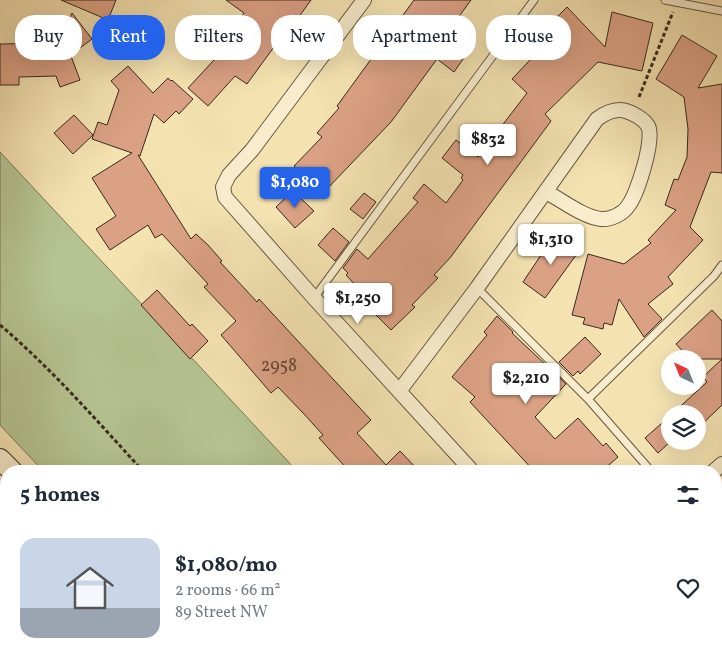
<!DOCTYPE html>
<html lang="en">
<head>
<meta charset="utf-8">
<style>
  :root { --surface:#fff; --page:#f6f6f7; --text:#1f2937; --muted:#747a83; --accent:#2563eb }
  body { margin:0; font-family:Vollkorn,serif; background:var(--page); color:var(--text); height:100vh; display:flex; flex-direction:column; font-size:19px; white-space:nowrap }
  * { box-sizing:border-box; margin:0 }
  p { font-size:16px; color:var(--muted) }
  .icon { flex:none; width:28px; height:28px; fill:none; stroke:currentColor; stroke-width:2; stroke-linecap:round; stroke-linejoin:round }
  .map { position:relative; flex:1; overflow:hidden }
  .details { position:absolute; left:0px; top:465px; width:722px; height:195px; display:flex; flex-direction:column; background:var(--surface); border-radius:20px 20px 0 0; box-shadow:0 5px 20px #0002 }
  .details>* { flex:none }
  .banner { position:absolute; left:15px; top:15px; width:692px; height:45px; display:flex; gap:10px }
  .needle { width:32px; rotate:317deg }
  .buttons { position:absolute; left:661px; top:350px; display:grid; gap:10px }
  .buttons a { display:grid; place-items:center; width:45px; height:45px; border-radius:50%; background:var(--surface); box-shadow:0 5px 20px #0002; font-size:25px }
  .price { position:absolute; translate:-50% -42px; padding:0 11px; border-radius:5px; background:#fff; color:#222; font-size:16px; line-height:32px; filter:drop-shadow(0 1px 2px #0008) }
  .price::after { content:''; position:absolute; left:50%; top:30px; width:15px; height:11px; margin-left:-8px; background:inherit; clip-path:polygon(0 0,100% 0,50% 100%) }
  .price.active { background:var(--accent); color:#fff }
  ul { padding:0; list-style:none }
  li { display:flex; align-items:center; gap:15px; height:125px; padding:0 20px }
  li span { display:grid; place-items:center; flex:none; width:140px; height:100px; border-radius:15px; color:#555 }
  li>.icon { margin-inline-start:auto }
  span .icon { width:60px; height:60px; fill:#fffc; stroke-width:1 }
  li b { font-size:21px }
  h2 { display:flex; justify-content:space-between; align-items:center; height:60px; padding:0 20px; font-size:21px }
  .pill { padding:0 18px; border-radius:20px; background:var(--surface); box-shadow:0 5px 20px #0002; font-size:18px; line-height:45px }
  .pill.active { background:var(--accent); color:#fff }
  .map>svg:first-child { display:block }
  .green { fill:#b5c491; stroke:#767658 }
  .building { fill:#dba184; stroke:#38291f }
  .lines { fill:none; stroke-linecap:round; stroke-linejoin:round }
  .lane-casing { stroke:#675744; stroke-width:9 }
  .street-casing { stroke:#675744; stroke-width:16 }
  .secondary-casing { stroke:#38291f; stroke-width:22 }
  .path { stroke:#38291f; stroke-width:3; stroke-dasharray:4 2.5; stroke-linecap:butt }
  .lane { stroke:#f8eccc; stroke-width:7 }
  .street { stroke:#f8eccc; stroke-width:14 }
  .secondary { stroke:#f8eccc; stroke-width:20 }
  .labels { text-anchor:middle; stroke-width:4; stroke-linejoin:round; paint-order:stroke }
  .number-label { font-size:18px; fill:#614738 }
</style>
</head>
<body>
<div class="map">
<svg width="722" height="660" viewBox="0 0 722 660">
  <rect width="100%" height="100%" fill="#f4e2b1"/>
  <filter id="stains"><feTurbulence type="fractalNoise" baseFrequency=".004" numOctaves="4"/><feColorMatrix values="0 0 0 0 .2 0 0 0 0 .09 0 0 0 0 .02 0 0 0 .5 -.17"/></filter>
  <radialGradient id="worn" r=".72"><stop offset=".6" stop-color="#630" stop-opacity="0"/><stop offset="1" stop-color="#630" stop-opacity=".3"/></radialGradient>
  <path class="green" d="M0 152 297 471H43L0 425Z
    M213 654H466L472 660H219Z"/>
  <path class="building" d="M61 0H116L108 20Z
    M226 0H311L281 42 279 40 247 84 235 76 208 106 188 88 214 60 183 35 196 18 224 40 244 13Z
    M414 0H471L445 36 468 52 454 72 437 59 391 122 326 190 294 166 322 137 317 133 339 108 337 106Z
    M567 7 605 47 612 12 653 23 642 71 598 62 545 114 551 121 450 258 434 275 438 278 412 305 415 307 391 330 365 304 369 300 346 275 348 273 343 268 357 249 368 259 418 202 413 198 424 184 446 203 463 180 461 178 463 175 442 158 456 140 478 157 527 93 512 79 547 42 543 37 561 21 557 17Z
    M72 13 92 39 80 48 64 32Z
    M682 35 717 56 698 88 722 84V173L711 172 690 227 703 240 668 277 673 284 648 304 662 319 644 337 619 299 612 325 604 323 603 329 583 324 585 318 572 315 588 254 624 264 651 243 648 240 676 210 665 205 674 179 678 180 687 157 688 129 684 97 656 79Z
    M66 43 80 80 60 87 56 76 19 77V85H0V44Z
    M128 66 153 93 168 78 171 81 172 80 193 99 179 114 176 111 164 123 154 114 140 156 138 155 191 239 196 234 208 245 222 261 220 262 257 302 259 299 371 420 357 433 386 465 400 451 419 471H349L319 438 323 435 304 414 278 387 271 393 221 335 236 321 204 287 208 284 162 234 155 238 148 225 110 250 96 229 116 216 92 178 132 153 92 139 98 122 107 125 119 90 111 81Z
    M74 115 93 135 73 154 54 133Z
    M293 191 314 211 295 228 276 207Z
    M364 193 376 202 363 219 350 209Z
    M333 228 349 242 335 261 318 245Z
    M555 234 579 251 545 298 523 282Z
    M157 290 190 326 192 324 208 341 190 359 141 305Z
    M712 310 722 321V405L698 428V414H672L707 382 703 377 722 359H690L676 344Z
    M497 316 513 332 512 333 566 384 535 417 555 439 578 418 603 446 606 443 618 457 602 471H534L470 402 475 397 452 377 487 335 484 332Z
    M585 337 601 354 580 374 578 371 573 376 559 362Z
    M670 416V442L658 453 645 438Z"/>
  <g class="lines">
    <defs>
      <path id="lane" d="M665 0 722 11
        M477 288 588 399 651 471
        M314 298 534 0
        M588 399 714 276 722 265"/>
      <path id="street" d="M364 0 252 150 229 175 223 187 225 197 314 298 472 471
        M400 390 477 288 597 119C605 113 616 108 626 111 633 113 644 119 648 126 655 139 637 195 628 206 623 214 610 220 601 219 583 217 562 200 546 192
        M714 471 722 464"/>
      <path id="secondary" d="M0 459 12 471
        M0 588 6 595
        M61 654 67 660
        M183 654 189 660"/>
    </defs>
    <use href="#lane" class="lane-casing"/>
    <use href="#street" class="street-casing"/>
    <use href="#secondary" class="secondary-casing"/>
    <path class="path" d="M639 97 673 12
      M0 325C52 369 97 421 143 471
      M314 654 320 660"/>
    <use href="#lane" class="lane"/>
    <use href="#street" class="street"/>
    <use href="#secondary" class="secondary"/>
  </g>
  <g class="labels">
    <g class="number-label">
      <text x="279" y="371">2958</text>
    </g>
  </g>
  <rect width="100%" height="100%" filter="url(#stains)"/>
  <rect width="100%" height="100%" fill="url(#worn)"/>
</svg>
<div class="buttons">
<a><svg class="needle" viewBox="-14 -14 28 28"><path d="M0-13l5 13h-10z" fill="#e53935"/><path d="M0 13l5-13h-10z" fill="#747a83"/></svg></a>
<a><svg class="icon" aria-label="layers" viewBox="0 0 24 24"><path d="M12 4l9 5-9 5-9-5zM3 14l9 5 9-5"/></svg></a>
</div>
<b class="price" style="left:488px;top:166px">$832</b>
<b class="price active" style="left:295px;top:209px">$1,080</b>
<b class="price" style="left:551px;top:266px">$1,310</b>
<b class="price" style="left:358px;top:325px">$1,250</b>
<b class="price" style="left:526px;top:405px">$2,210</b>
<div class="banner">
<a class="pill">Buy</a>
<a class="pill active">Rent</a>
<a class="pill">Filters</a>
<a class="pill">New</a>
<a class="pill">Apartment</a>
<a class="pill">House</a>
</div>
<section class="details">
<h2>5 homes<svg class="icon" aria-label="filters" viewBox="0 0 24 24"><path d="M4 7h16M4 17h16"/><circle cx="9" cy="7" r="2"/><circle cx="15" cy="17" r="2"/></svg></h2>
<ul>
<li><span style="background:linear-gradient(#c9d6e8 70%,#9aa5b1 0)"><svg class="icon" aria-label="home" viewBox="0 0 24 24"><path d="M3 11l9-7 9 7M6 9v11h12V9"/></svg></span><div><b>$1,080/mo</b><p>2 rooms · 66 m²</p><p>89 Street NW</p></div><svg class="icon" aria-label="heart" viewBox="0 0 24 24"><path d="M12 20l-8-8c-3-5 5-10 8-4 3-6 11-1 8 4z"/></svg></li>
</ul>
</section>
</div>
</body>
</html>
